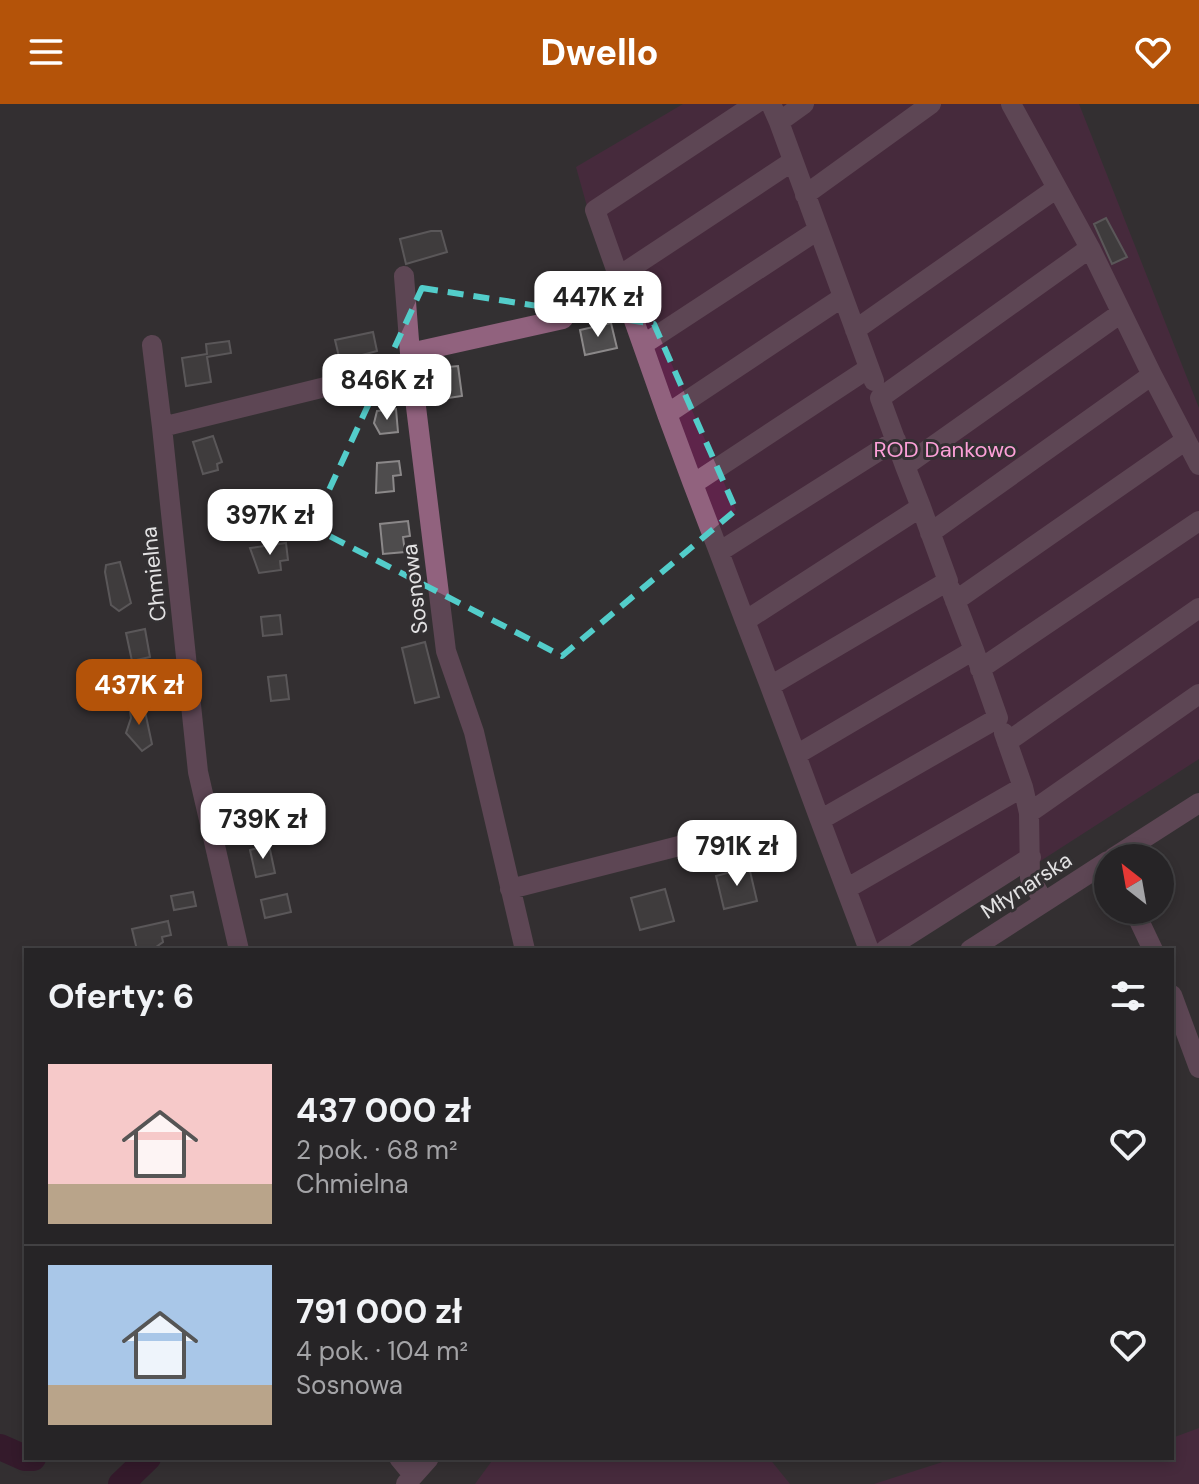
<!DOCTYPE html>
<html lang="pl">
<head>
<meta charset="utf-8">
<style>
  :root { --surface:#262426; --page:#2e2c2e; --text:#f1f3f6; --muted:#a4a4a7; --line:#424143; --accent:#b45309 }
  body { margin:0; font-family:"DM Sans",sans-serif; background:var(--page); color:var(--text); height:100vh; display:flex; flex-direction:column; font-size:30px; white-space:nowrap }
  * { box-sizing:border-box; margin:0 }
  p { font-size:26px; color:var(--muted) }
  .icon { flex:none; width:44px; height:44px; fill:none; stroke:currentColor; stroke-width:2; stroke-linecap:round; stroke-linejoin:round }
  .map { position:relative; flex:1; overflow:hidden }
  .panel { position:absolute; left:24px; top:844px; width:1150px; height:512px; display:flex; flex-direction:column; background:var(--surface); border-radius:0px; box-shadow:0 4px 12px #0003,0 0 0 2px var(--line) }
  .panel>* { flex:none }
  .needle { width:52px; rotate:329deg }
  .buttons { position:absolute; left:1094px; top:740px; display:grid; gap:16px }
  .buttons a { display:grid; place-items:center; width:80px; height:80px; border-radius:50%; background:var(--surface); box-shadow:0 4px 12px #0003,0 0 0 2px var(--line); font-size:40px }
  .price { position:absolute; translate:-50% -68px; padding:0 18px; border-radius:16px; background:#fff; color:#222; font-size:26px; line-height:52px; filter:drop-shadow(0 2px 4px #0008) }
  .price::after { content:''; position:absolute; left:50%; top:48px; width:24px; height:18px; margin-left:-12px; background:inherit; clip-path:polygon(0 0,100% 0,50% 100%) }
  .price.on { background:var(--accent); color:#fff }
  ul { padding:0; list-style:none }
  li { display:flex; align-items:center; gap:24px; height:200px; padding:0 24px }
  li+li { border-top:2px solid var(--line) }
  li span { display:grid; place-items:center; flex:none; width:224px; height:160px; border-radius:0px; color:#555 }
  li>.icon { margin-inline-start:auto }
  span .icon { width:96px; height:96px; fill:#fffc; stroke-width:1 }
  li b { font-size:34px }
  h2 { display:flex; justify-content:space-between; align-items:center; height:96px; padding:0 24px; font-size:34px }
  header { display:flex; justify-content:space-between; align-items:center; height:104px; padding:0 24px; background:var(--accent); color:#fff; font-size:36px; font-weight:800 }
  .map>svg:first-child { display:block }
  .green { fill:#5e244a }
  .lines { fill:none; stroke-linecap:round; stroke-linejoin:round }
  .river { stroke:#350025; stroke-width:26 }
  .building { fill:#4e4c4d; stroke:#8b8889; stroke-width:2 }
  .minor { stroke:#91627e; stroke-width:20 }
  .marked { fill:none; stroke:#53cdca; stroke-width:6; stroke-dasharray:16 10; stroke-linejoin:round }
  .labels { text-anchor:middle; stroke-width:6; stroke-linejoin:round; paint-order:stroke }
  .park-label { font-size:22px; fill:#fca0d8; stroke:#333032 }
  .street-label { font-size:22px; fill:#e3e2e3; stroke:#333032 }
</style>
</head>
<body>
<header><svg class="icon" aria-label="menu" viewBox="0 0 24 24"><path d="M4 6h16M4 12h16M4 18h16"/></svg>Dwello<svg class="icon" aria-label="heart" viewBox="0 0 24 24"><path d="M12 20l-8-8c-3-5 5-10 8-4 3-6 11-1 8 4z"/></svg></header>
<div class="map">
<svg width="1199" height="1380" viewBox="0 0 1199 1380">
  <rect width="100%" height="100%" fill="#333032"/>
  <path class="green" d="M683 0H1079L1199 304V655L902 846H863L588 106 576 63Z
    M1199 1324V1380H874L955 1354H1172V1334Z
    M494 1354H769L790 1380H475Z"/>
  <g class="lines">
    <path class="river" d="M0 1343 25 1354H33
      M121 1380 148 1354"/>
  </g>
  <path class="building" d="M1106 114 1127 153 1112 160 1094 120Z
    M431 127H441L447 148 406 160 400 135Z
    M611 219 617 244 585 251 580 226Z
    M373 228 377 247 340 257 335 236Z
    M229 237 231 249 207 253 211 278 186 282 182 254 207 250 206 240Z
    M458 262 462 292 441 295 437 264Z
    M396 305 398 328 380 330 374 319 377 307Z
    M213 332 222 358 217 360 218 366 203 370 193 338Z
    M399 357 401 371 393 372 394 387 376 389 377 359Z
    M408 417 410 432 403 433 405 448 383 450 380 420Z
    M286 439 288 456 280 457 281 466 259 469 250 444Z
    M120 458 131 499 119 507 111 501 105 468 106 461Z
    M280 511 282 530 263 532 261 513Z
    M145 525 150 553 132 557 126 529Z
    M425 538 439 593 415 599 402 544Z
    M286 571 289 595 271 597 268 573Z
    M143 598 152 640 142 647 126 629 131 614 129 601Z
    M269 741 275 769 256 773 250 746Z
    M749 763 757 797 724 805 716 772Z
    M665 785 674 817 640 826 631 794Z
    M193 788 196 802 174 806 171 792Z
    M287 790 291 808 265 814 261 796Z
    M168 817 171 831 162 833 163 838 156 843 137 846 132 825Z"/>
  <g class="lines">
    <path class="minor" d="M771 0 779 18 804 0
      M1011 0 1090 144
      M779 18 874 277
      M805 91 931 0
      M404 172 411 262 446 547 474 628 525 846
      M619 172 793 57
      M843 193 667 310 693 380 869 264
      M1121 209 905 362 880 294 1090 144 1152 271
      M855 226 1057 84
      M644 240 818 126
      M152 241 162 323
      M410 249 563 215
      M667 310 595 106 755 0
      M896 336 719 448 745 517 921 403 948 477 770 582 796 651 974 546 998 614 820 716 846 785 1023 683 1029 709 1199 590
      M905 362 921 403
      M693 380 719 448
      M930 429 1152 271 1186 336
      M951 486 974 546
      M955 497 1186 336 1199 361
      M745 517 770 582
      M980 565 1199 417
      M1004 629 1023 683
      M1007 638 1199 504
      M796 651 820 716
      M1029 709 1030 774 1044 798
      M1113 754 1199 699
      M510 785 738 727
      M846 785 869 846
      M1134 806 1153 846
      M239 846 198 668 162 323 411 262
      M885 846 1031 753
      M970 846 1108 757
      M1172 891 1199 964
      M399 1354 413 1371
      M406 1380 429 1354"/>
  </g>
  <path d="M0 0H1199V1380H0ZM422 184 654 220 736 406 562 552 312 423Z" fill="#333032" fill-opacity=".55" fill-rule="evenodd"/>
  <path class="marked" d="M422 184 654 220 736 406 562 552 312 423Z"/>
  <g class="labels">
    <g class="park-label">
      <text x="945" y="353">ROD Dankowo</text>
    </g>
    <g class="street-label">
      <text transform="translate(153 470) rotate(-96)" y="8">Chmielna</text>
      <text transform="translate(414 485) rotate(-97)" y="8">Sosnowa</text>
      <text transform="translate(1026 781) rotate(-33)" y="8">Młynarska</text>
    </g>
  </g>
</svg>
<div class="buttons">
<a><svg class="needle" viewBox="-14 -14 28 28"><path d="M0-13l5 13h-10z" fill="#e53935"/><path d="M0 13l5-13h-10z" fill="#a4a4a7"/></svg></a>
</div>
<b class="price" style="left:598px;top:235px">447K zł</b>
<b class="price" style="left:387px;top:318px">846K zł</b>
<b class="price" style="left:270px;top:453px">397K zł</b>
<b class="price on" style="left:139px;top:623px">437K zł</b>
<b class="price" style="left:263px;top:757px">739K zł</b>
<b class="price" style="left:737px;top:784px">791K zł</b>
<section class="panel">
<h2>Oferty: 6<svg class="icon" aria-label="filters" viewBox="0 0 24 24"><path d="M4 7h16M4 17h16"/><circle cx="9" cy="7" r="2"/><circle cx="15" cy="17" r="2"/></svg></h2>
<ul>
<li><span style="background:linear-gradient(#f6c9c9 75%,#b9a48a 0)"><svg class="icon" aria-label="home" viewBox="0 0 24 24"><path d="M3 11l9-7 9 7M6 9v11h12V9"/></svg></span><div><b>437 000 zł</b><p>2 pok. · 68 m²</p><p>Chmielna</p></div><svg class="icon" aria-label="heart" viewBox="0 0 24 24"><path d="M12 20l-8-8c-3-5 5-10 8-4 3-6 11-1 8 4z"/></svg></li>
<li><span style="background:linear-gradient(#a9c7e8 75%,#b9a48a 0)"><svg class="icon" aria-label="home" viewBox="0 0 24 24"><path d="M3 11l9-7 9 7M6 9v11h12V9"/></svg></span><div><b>791 000 zł</b><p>4 pok. · 104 m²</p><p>Sosnowa</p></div><svg class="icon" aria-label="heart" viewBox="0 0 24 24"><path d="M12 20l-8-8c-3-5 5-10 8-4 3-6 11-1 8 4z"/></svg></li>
</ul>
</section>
</div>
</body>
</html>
